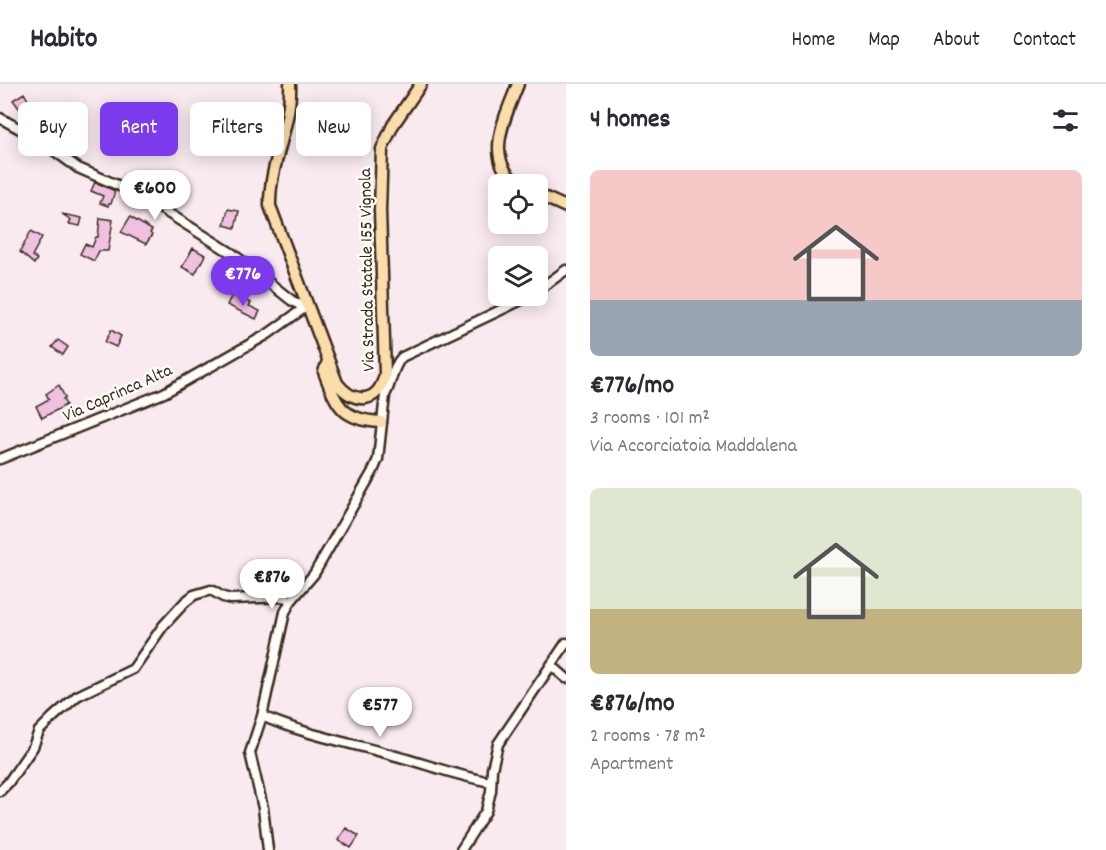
<!DOCTYPE html>
<html lang="en">
<head>
<meta charset="utf-8">
<style>
  :root { --surface:#fff; --page:#f2f2f3; --text:#2b2b33; --muted:#7c7c81; --line:#e1e1e2; --accent:#7c3aed }
  body { margin:0; font-family:Dekko,sans-serif; background:var(--page); color:var(--text); height:100vh; display:flex; flex-direction:column; font-size:22px; white-space:nowrap }
  * { box-sizing:border-box; margin:0 }
  p { font-size:20px; color:var(--muted) }
  .icon { flex:none; width:33px; height:33px; fill:none; stroke:currentColor; stroke-width:2; stroke-linecap:round; stroke-linejoin:round }
  .map { position:relative; flex:1; overflow:hidden }
  .panel { display:flex; flex-direction:column; background:var(--surface); width:540px }
  .panel>* { flex:none }
  .top-card { position:absolute; left:18px; top:18px; width:458px; height:54px; display:flex; gap:12px }
  .fabs { position:absolute; left:488px; top:90px; display:grid; gap:12px }
  .fabs a { display:grid; place-items:center; width:60px; height:60px; border-radius:9px; background:var(--surface); box-shadow:0 3px 15px #0003; font-size:30px }
  .price { position:absolute; translate:-50% -51px; padding:0 14px; border-radius:21px; background:#fff; color:#222; font-size:20px; line-height:39px; filter:drop-shadow(0 2px 3px #0008) }
  .price::after { content:''; position:absolute; left:50%; top:36px; width:18px; height:14px; margin-left:-9px; background:inherit; clip-path:polygon(0 0,100% 0,50% 100%) }
  .price.on { background:var(--accent); color:#fff }
  ul { padding:0; list-style:none }
  li { display:grid; align-content:center; gap:12px; height:318px; padding:0 24px }
  li span { display:grid; place-items:center; height:186px; border-radius:9px; color:#555 }
  li>.icon { margin-inline-start:auto }
  span .icon { width:108px; height:108px; fill:#fffc; stroke-width:1 }
  li b { font-size:26px }
  h2 { display:flex; justify-content:space-between; align-items:center; height:72px; padding:0 24px; font-size:26px }
  .chip { padding:0 21px; border-radius:9px; background:var(--surface); box-shadow:0 3px 15px #0003; font-size:21px; line-height:54px }
  .chip.on { background:var(--accent); color:#fff }
  header { display:flex; align-items:center; gap:36px; box-sizing:border-box; height:84px; padding:0 30px; background:var(--surface); border-bottom:2px solid var(--line) }
  header strong { font-size:28px }
  nav { display:flex; gap:33px; margin-inline-start:auto; font-size:21px }
  main { display:flex; flex:1; min-height:0 }
  .map>svg:first-child { display:block }
  .building { fill:#f0c0e1; stroke:#3b2a1e; stroke-width:1.5 }
  .lines { fill:none; stroke-linecap:round; stroke-linejoin:round }
  .minor-casing { stroke:#3b2a1e; stroke-width:13 }
  .major-casing { stroke:#3b2a1e; stroke-width:15 }
  .minor { stroke:#fdfcf7; stroke-width:8 }
  .major { stroke:#faddab; stroke-width:10 }
  .labels { text-anchor:middle; stroke-width:5; stroke-linejoin:round; paint-order:stroke }
  .street-label { font-size:18px; fill:#3b2a1e; stroke:#fdfcf7 }
</style>
</head>
<body>
<header>
<strong>Habito</strong>
<nav><a>Home</a><a>Map</a><a>About</a><a>Contact</a></nav>
</header>
<main>
<div class="map">
<svg width="566" height="766" viewBox="0 0 566 766">
  <rect width="100%" height="100%" fill="#f9eaf0"/>
  <filter id="ink" filterUnits="userSpaceOnUse"><feTurbulence type="fractalNoise" baseFrequency=".0167" numOctaves="2"/><feDisplacementMap in="SourceGraphic" scale="12" xChannelSelector="R" yChannelSelector="G"/><feConvolveMatrix kernelMatrix="1 2 1 2 8 2 1 2 1" color-interpolation-filters="sRGB"/></filter>
  <g filter="url(#ink)">
    <path class="building" d="M24 9 32 23 22 28 13 16Z
      M238 26 252 28 250 39 246 38 245 43 235 41Z
      M145 38 157 40 154 54 142 51Z
      M95 98 115 107 111 120H109L108 122 100 119 103 112 91 107Z
      M228 125 239 127 235 144 224 141Z
      M62 130 82 134 80 142 69 140 71 136Z
      M130 133 152 146 150 149 152 151 146 160 121 148Z
      M100 134 113 136 108 167H99L94 177 80 170 85 160 92 163 96 153H98Z
      M31 147 42 153 32 172 37 175 34 180 20 168Z
      M193 164 205 171 195 190 182 183Z
      M232 211 251 219 249 222 260 227 256 235 227 221Z
      M111 246 121 252 116 263 105 258Z
      M58 256 68 263 63 271 52 263Z
      M59 301 65 314 63 315 66 321 42 334 36 322 49 315 46 310Z
      M346 744 359 752 351 764 338 756Z"/>
    <g class="lines">
      <defs>
        <path id="minor" d="M0 34 38 55 78 84 138 110 233 170 291 216 310 227
          M537 207 566 186
          M385 311C392 299 392 283 402 273L530 212
          M0 375 164 309 268 250 303 225
          M551 581 566 594
          M262 632C303 650 346 658 389 670 423 679 457 692 491 698
          M0 707 8 699 33 663 39 647 52 634 77 612 133 585 163 542 185 518 194 511 211 506 223 513 231 515 285 513 291 517
          M268 766 263 724 250 669 262 632 285 528 291 517 314 490 373 387 378 375 385 311 382 301
          M461 766 486 727 491 707 492 685 498 660 566 559"/>
        <path id="major" d="M290 0C292 41 269 80 270 122L337 299C354 321 379 320 385 290L380 126 382 65 393 41 421 0
          M518 100C482 75 506 32 518 0
          M537 110 566 123
          M328 277 324 288C337 322 342 336 381 338"/>
      </defs>
      <use href="#minor" class="minor-casing"/>
      <use href="#major" class="major-casing"/>
      <use href="#minor" class="minor"/>
      <use href="#major" class="major"/>
    </g>
  </g>
  <g class="labels">
    <g class="street-label">
      <text transform="translate(366 186) rotate(-91)" y="6">Via Strada Statale 155 Vignola</text>
      <text transform="translate(117 308) rotate(-24)" y="6">Via Caprinca Alta</text>
    </g>
  </g>
</svg>
<div class="fabs">
<a><svg class="icon" aria-label="locate" viewBox="0 0 24 24"><circle cx="12" cy="12" r="6"/><path d="M12 2v4M12 18v4M2 12h4M18 12h4"/></svg></a>
<a><svg class="icon" aria-label="layers" viewBox="0 0 24 24"><path d="M12 4l9 5-9 5-9-5zM3 14l9 5 9-5"/></svg></a>
</div>
<b class="price" style="left:155px;top:137px">€600</b>
<b class="price on" style="left:243px;top:223px">€776</b>
<b class="price" style="left:272px;top:526px">€876</b>
<b class="price" style="left:380px;top:654px">€577</b>
<div class="top-card">
<a class="chip">Buy</a>
<a class="chip on">Rent</a>
<a class="chip">Filters</a>
<a class="chip">New</a>
</div>
</div>
<section class="panel">
<h2>4 homes<svg class="icon" aria-label="filters" viewBox="0 0 24 24"><path d="M4 7h16M4 17h16"/><circle cx="9" cy="7" r="2"/><circle cx="15" cy="17" r="2"/></svg></h2>
<ul>
<li><span style="background:linear-gradient(#f6c9c9 70%,#9aa5b1 0)"><svg class="icon" aria-label="home" viewBox="0 0 24 24"><path d="M3 11l9-7 9 7M6 9v11h12V9"/></svg></span><div><b>€776/mo</b><p>3 rooms · 101 m²</p><p>Via Accorciatoia Maddalena</p></div></li>
<li><span style="background:linear-gradient(#dfe7d0 65%,#c2b280 0)"><svg class="icon" aria-label="home" viewBox="0 0 24 24"><path d="M3 11l9-7 9 7M6 9v11h12V9"/></svg></span><div><b>€876/mo</b><p>2 rooms · 78 m²</p><p>Apartment</p></div></li>
</ul>
</section>
</main>
</body>
</html>
